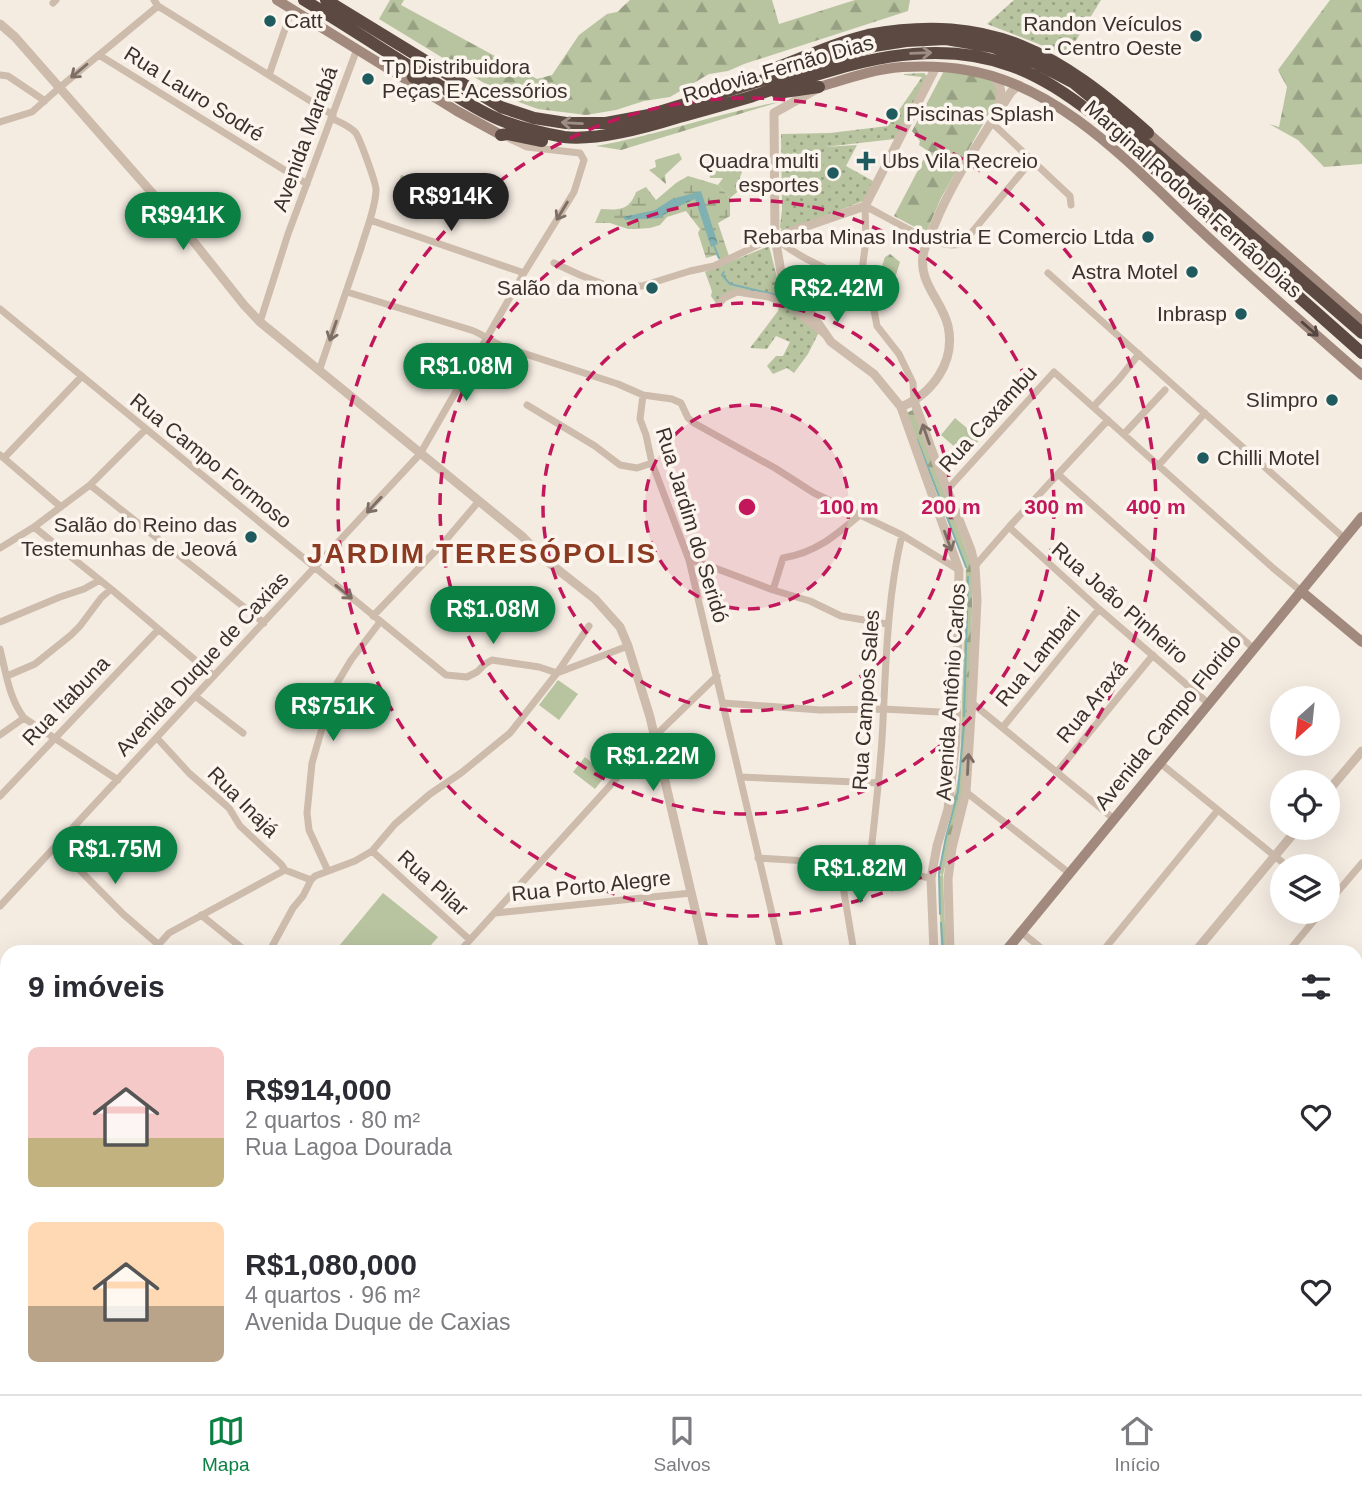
<!DOCTYPE html>
<html lang="pt">
<head>
<meta charset="utf-8">
<style>
  :root { --surface:#fff; --page:#f2f2f3; --text:#2b2b33; --muted:#7c7c81; --line:#e1e1e2; --accent:#0b8043 }
  body { margin:0; font-family:Helvetica,sans-serif; background:var(--page); color:var(--text); height:100vh; display:flex; flex-direction:column; font-size:26px; white-space:nowrap }
  * { box-sizing:border-box; margin:0 }
  p { font-size:23px; color:var(--muted) }
  .icon { flex:none; width:38px; height:38px; fill:none; stroke:currentColor; stroke-width:2; stroke-linecap:round; stroke-linejoin:round }
  .map { position:relative; flex:1; overflow:hidden }
  .side { position:absolute; left:0px; top:945px; width:1363px; height:450px; display:flex; flex-direction:column; background:var(--surface); border-radius:21px 21px 0 0; box-shadow:0 7px 28px #0002 }
  .side>* { flex:none }
  .needle { width:46px; rotate:207deg }
  .tools { position:absolute; left:1270px; top:686px; display:grid; gap:14px }
  .tools a { display:grid; place-items:center; width:70px; height:70px; border-radius:50%; background:var(--surface); box-shadow:0 7px 28px #0002; font-size:35px }
  .price { position:absolute; translate:-50% -60px; padding:0 16px; border-radius:24px; background:var(--accent); color:#fff; font-size:23px; line-height:46px; filter:drop-shadow(0 2px 4px #0008) }
  .price::after { content:''; position:absolute; left:50%; top:42px; width:21px; height:16px; margin-left:-10px; background:inherit; clip-path:polygon(0 0,100% 0,50% 100%) }
  .price.current { background:#222; color:#fff }
  ul { padding:0; list-style:none }
  li { display:flex; align-items:center; gap:21px; height:175px; padding:0 28px }
  li span { display:grid; place-items:center; flex:none; width:196px; height:140px; border-radius:10px; color:#555 }
  li>.icon { margin-inline-start:auto }
  span .icon { width:84px; height:84px; fill:#fffc; stroke-width:1 }
  li b { font-size:30px }
  h2 { display:flex; justify-content:space-between; align-items:center; height:84px; padding:0 28px; font-size:30px }
  .menu { display:flex; justify-content:space-around; align-items:center; height:98px; border-top:2px solid var(--line); background:var(--surface); font-size:19px; color:var(--muted) }
  .menu a { display:grid; justify-items:center; gap:4px }
  .menu .current { color:var(--accent) }
  .map>svg:first-child { display:block }
  .grass { fill:url(#grass-dots) }
  .forest { fill:url(#forest-firs) }
  .wetland { fill:url(#wetland-marsh) }
  .garden { fill:#b8c4a0 }
  .water { fill:url(#water-ripples) }
  .lines { fill:none; stroke-linecap:round; stroke-linejoin:round }
  .stream { stroke:#7fb0b2; stroke-width:2 }
  .minor { stroke:#cdbbac; stroke-width:7 }
  .tertiary { stroke:#cdbbac; stroke-width:9 }
  .secondary { stroke:#a18a7d; stroke-width:10 }
  .primary { stroke:#7d675c; stroke-width:10 }
  .motorway { stroke:#5c4a42; stroke-width:12 }
  .rail-casing { stroke:#3b302b; stroke-width:4.5 }
  .rail { stroke:#fbf5ee; stroke-width:2; stroke-dasharray:5; stroke-linecap:butt }
  .oneway { stroke:#9c8e87 }
  .oneway2 { stroke:#7d6f65 }
  .oneway3 { stroke:#544640 }
  .ring { fill:none; stroke:#c2185b; stroke-width:3.5; stroke-dasharray:12 9 }
  .poi-dot { fill:#1f5a5e; stroke:#fbf5ee; stroke-width:2.5 }
  .labels { text-anchor:middle; stroke-width:7; stroke-linejoin:round; paint-order:stroke }
  .poi-label { font-size:21px; fill:#3b302b; stroke:#fbf5ee; text-anchor:end }
  .street-label { font-size:21px; fill:#3b302b; stroke:#fbf5ee }
  .district-label { font-size:28px; font-weight:bold; letter-spacing:2px; fill:#8c3b22; stroke:#fbf5ee }
  .centre { fill:#c2185b; stroke:#fbf5ee; stroke-width:3.5 }
  .ring-label { font-size:21px; text-anchor:middle; font-weight:bold; fill:#c2185b; stroke:#fbf5ee; stroke-width:7; stroke-linejoin:round; paint-order:stroke }
</style>
</head>
<body>
<div class="map">
<svg width="1362" height="1394" viewBox="0 0 1362 1394">
  <defs>
    <pattern id="grass-dots" width="8" height="8" patternUnits="userSpaceOnUse" patternTransform="scale(1.75)"><rect width="8" height="8" fill="#b8c4a0"/><path d="M2 2h.1M6 6h.1" fill="none" stroke="#97a083" stroke-width="1.8" stroke-linecap="round"/></pattern>
    <pattern id="forest-firs" width="22" height="20" patternUnits="userSpaceOnUse" patternTransform="scale(1.75)"><rect width="22" height="20" fill="#b8c4a0"/><path d="M5 1l3.5 6h-7zM16 11l3.5 6h-7z" fill="#97a083"/></pattern>
    <pattern id="wetland-marsh" width="20" height="14" patternUnits="userSpaceOnUse" patternTransform="scale(1.75)"><rect width="20" height="14" fill="#b8c4a0"/><path d="M1 5h8M5 5V1M11 12h8M15 12V8" fill="none" stroke="#97a083"/></pattern>
    <pattern id="water-ripples" width="26" height="14" patternUnits="userSpaceOnUse" patternTransform="scale(1.75)"><rect width="26" height="14" fill="#7fb0b2"/><path d="M2 4q2-2 4 0t4 0M15 11q2-2 4 0t4 0" fill="none" stroke="#699091"/></pattern>
  </defs>
  <rect width="100%" height="100%" fill="#f4ebe1"/>
  <path class="grass" d="M1014 0H1101L1067 55 987 24Z
    M924 73 927 76 895 139 824 147 857 145 846 166 873 181 866 200 783 232 780 227 782 209 781 134 830 133 888 126 922 77 904 75V74Z
    M769 246 777 277 821 328 808 354 794 373 787 368 773 374 767 366 776 356H783L790 342 776 336 767 349 750 348 778 311 780 301 730 294 718 306 711 296 712 291 705 272Z"/>
  <path class="forest" d="M390 0H404L401 5 537 79 552 75 579 35 607 14 617 12 630 0H772L779 24 855 0H910L908 11 744 64 728 71 709 74 670 97 644 101 616 110 586 115 538 109 516 101 484 83 379 19Z
    M1330 0H1362V164L1324 167 1298 140 1269 124 1279 127 1287 87 1278 70Z
    M945 69 993 78 999 96 941 198 926 233 894 216 928 151 919 145 920 141 912 131Z
    M779 102 621 150 596 146C658 135 717 113 779 102Z
    M679 153 682 159 665 175 666 184 649 170 656 167 655 160Z
    M723 160 727 166 732 164 742 172 740 177 741 189 730 198 718 185 723 178H710L708 167Z
    M890 254 900 262 896 275 888 277 877 276 881 269 885 257Z
    M800 273 822 284 818 291 800 295 791 287 794 275Z
    M913 410 973 568 968 768 943 875 946 952H941L939 876 942 875 939 873 960 768 966 567 906 413Z"/>
  <path class="wetland" d="M688 176 718 185 730 198V216L718 223 729 256 720 261 716 255 706 258 698 233 700 229 686 211 667 217 660 225 650 228 628 229 610 223H595L601 209C619 210 629 211 636 192L646 187 656 200 676 183Z"/>
  <path class="garden" d="M806 150 826 160 807 197 788 187Z
    M834 159 844 164 833 188 822 182Z
    M401 175 433 185 429 198 397 188Z
    M955 418 980 439 965 456 941 435Z
    M558 680 578 694 559 720 539 705Z
    M585 757 606 775 595 789 573 772Z
    M383 893 438 937 425 952H334Z"/>
  <path class="water" d="M701 191 718 244 711 247 695 199 675 208 659 218 625 220 623 217 655 210 672 199Z"/>
  <g class="lines">
    <path class="stream" d="M714 246 719 258
      M724 272 722 275 730 284 773 294 785 299 802 311
      M917 439 966 567
      M964 716 968 577
      M940 914 939 873 946 837 958 792 964 724
      M941 923 943 952
      M1004 1388 1011 1394
      M345 1394H348
      M460 1394 518 1388"/>
    <path class="minor" d="M154 0 158 6 333 115
      M53 3 56 0
      M99 55 307 184
      M0 75 8 76 45 101
      M269 75 292 9
      M0 122 32 112 59 88 158 6
      M991 122 1070 196 1071 205
      M370 220 524 273
      M554 263 580 275 608 286H642L690 271 714 266 775 237C795 257 834 272 860 284
      M1048 273 1344 538
      M347 292 471 330C483 334 492 342 504 347L618 384 643 395 672 399 681 403 688 418 694 423 775 468 814 493 902 535 959 570
      M719 304 724 298 737 292 769 297 788 305 824 334
      M0 309 446 675 467 677 477 672 485 664 492 660 539 667 557 673 628 646
      M260 322 288 234 357 49
      M319 371C333 330 347 290 361 248 366 230 375 210 376 191 377 185 359 136 355 132 348 125 339 122 331 118
      M643 395 640 419 646 435 652 463 689 560 781 952
      M914 400 913 383 899 354 877 326 872 300 860 284 866 241 865 206C885 216 932 245 952 245 956 245 959 244 963 243L1032 160
      M527 405 595 446 620 465 637 468 652 463
      M1093 407 1119 379 1139 354
      M1124 434 1165 390
      M0 455 61 507
      M4 458 82 376
      M1158 466 1205 413
      M1059 475 1253 648
      M90 485 264 623
      M947 490 1054 372 1273 568 1301 591
      M34 527 111 589 214 676
      M1009 527 1099 609 1209 704
      M0 548 34 527 90 485 146 429
      M689 560 707 565 773 590 810 601 841 616 887 624
      M975 566 1009 527 1108 420
      M773 590 783 558C816 553 836 535 861 514
      M373 616 445 541 479 501
      M0 622 60 597 84 589 100 580
      M0 649C6 673 9 698 24 718L118 780
      M7 676 35 664 71 635 80 626 101 598 111 589
      M195 696 243 733
      M723 703 820 710 883 709 958 713
      M972 703 1114 819
      M1003 727 1099 609
      M0 735 24 718
      M157 738 189 773 229 808 240 826 281 864 285 870 311 880
      M1160 763 1287 866
      M1057 772 1153 655
      M740 777 879 783
      M966 792 1069 873
      M0 796 158 630
      M56 846 123 914 167 952
      M372 851 470 940
      M758 858 839 863 931 878
      M839 863 854 952
      M869 869C874 826 879 783 882 739 886 671 886 602 902 535
      M328 871 309 830 307 813 312 763 333 690 351 660 380 622
      M1328 903 1362 863
      M0 906 420 454 524 273 574 192 584 160 580 153 527 147 510 139
      M495 913 691 893
      M201 915 247 952
      M1020 931 1046 952
      M152 952 169 933 285 870
      M269 952 293 908 303 896 311 880 315 876 355 861 372 851 395 824 430 794 461 773 510 733 557 673 589 626
      M459 952 655 736 717 676
      M760 952 780 948
      M1102 952 1218 810
      M1288 952 1321 912
      M0 966 7 970
      M1356 1005 1362 997
      M0 1187 7 1190
      M0 1292 7 1293
      M0 1365 7 1366
      M1350 1388 1362 1393
      M16 1394 18 1388
      M93 1394 94 1388
      M170 1394 171 1388
      M244 1394 246 1388
      M1056 1394 1058 1388
      M1134 1394V1388
      M1212 1394V1388
      M1239 1394V1388
      M1281 1394V1388
      M1320 1394V1388"/>
    <path class="tertiary" d="M0 24 15 37 182 227 244 305 260 322 523 537 543 558 595 599 620 627 628 646 650 717 705 952
      M992 76C1003 86 1002 93 998 107
      M815 90 774 113 775 237 782 278 814 317 831 342 874 374 901 407 959 570 956 740 948 809 937 846 931 878 934 952
      M775 237 865 206 936 67
      M914 401 935 459 971 550 975 566 977 600 973 684 966 792 952 848 948 879 950 952
      M901 407C932 394 956 362 948 326 942 300 916 281 924 251 928 238 935 225 940 212 960 169 986 131 1011 92L1019 85
      M1328 791 1362 751
      M1195 952 1298 828
      M804 1388 805 1394
      M318 1394 320 1388
      M331 1394 333 1388"/>
    <path class="secondary" d="M277 0 457 111 501 135
      M819 87C846 79 874 69 902 67 923 66 945 66 966 70 1059 85 1130 164 1196 226 1250 277 1306 326 1362 375
      M1148 133 1362 321
      M1301 591 1362 642
      M1005 952 1362 517"/>
    <path class="primary" d="M0 1084 7 1089
      M0 1128 7 1133
      M292 1388 302 1394
      M976 1388 983 1394
      M1031 1388 1039 1394
      M606 1394 652 1388"/>
    <path class="motorway" d="M304 0C345 25 385 51 425 76 449 91 472 108 498 119 519 128 542 133 564 137 597 141 647 127 679 117 702 111 726 104 750 97 834 69 923 33 1012 66 1042 77 1068 95 1093 114L1362 353
      M326 0 501 107 534 118 566 123H606L649 115 874 46 906 41 946 39 993 47 1034 62 1074 83 1102 106 1362 333
      M773 69C804 58 836 42 868 35 991 12 1060 54 1148 133
      M413 77 423 84 429 94
      M777 93 819 87
      M501 135 508 134 542 141"/>
    <defs>
      <path id="rail" d="M0 1030 7 1035
        M1356 1371 1362 1372"/>
    </defs>
    <use href="#rail" class="rail-casing"/>
    <use href="#rail" class="rail"/>
  </g>
  <defs><path id="oneway-shaft" d="M-6 0H5M1.5-3L5.5 0L1.5 3" fill="none" stroke-width="1.6" stroke-linecap="round" stroke-linejoin="round" transform="scale(1.75)"/></defs>
  <g class="oneway">
    <use href="#oneway-shaft" transform="translate(921 53) rotate(-2)"/>
    <use href="#oneway-shaft" transform="translate(572 123) rotate(-177)"/>
  </g>
  <g class="oneway2">
    <use href="#oneway-shaft" transform="translate(79 71) rotate(140)"/>
    <use href="#oneway-shaft" transform="translate(562 211) rotate(121)"/>
    <use href="#oneway-shaft" transform="translate(333 331) rotate(109)"/>
    <use href="#oneway-shaft" transform="translate(926 434) rotate(-109)"/>
    <use href="#oneway-shaft" transform="translate(374 505) rotate(133)"/>
    <use href="#oneway-shaft" transform="translate(948 541) rotate(70)"/>
    <use href="#oneway-shaft" transform="translate(344 592) rotate(39)"/>
    <use href="#oneway-shaft" transform="translate(968 764) rotate(-87)"/>
  </g>
  <use class="oneway3" href="#oneway-shaft" transform="translate(1310 329) rotate(41)"/>
  <circle cx="747" cy="507" r="102" fill="#c2185b" fill-opacity=".12"/>
  <g class="ring">
    <circle cx="747" cy="507" r="102"/>
    <circle cx="747" cy="507" r="204"/>
    <circle cx="747" cy="507" r="307"/>
    <circle cx="747" cy="507" r="409"/>
  </g>
  <g class="poi-dot">
    <circle cx="270" cy="21" r="7"/>
    <circle cx="1196" cy="36" r="7"/>
    <circle cx="368" cy="79" r="7"/>
    <circle cx="892" cy="114" r="7"/>
    <path d="M862.5 150.5h7v7h7v7h-7v7h-7v-7h-7v-7h7z"/>
    <circle cx="833" cy="173" r="7"/>
    <circle cx="1148" cy="237" r="7"/>
    <circle cx="1192" cy="272" r="7"/>
    <circle cx="652" cy="288" r="7"/>
    <circle cx="1241" cy="314" r="7"/>
    <circle cx="1332" cy="400" r="7"/>
    <circle cx="1203" cy="458" r="7"/>
    <circle cx="251" cy="537" r="7"/>
  </g>
  <g class="labels">
    <g class="poi-label">
      <text x="284" y="28" text-anchor="start">Catt</text>
      <text x="1182" y="31">Randon Veículos<tspan x="1182" dy="24">- Centro Oeste</tspan></text>
      <text x="382" y="74" text-anchor="start">Tp Distribuidora<tspan x="382" dy="24">Peças E Acessórios</tspan></text>
      <text x="906" y="121" text-anchor="start">Piscinas Splash</text>
      <text x="819" y="168">Quadra multi<tspan x="819" dy="24">esportes</tspan></text>
      <text x="882" y="168" text-anchor="start">Ubs Vila Recreio</text>
      <text x="1134" y="244">Rebarba Minas Industria E Comercio Ltda</text>
      <text x="1178" y="279">Astra Motel</text>
      <text x="638" y="295">Salão da mona</text>
      <text x="1227" y="321">Inbrasp</text>
      <text x="1318" y="407">SIimpro</text>
      <text x="1217" y="465" text-anchor="start">Chilli Motel</text>
      <text x="237" y="532">Salão do Reino das<tspan x="237" dy="24">Testemunhas de Jeová</tspan></text>
    </g>
    <g class="street-label">
      <text transform="translate(778 69) rotate(-16)" y="7">Rodovia Fernão Dias</text>
      <text transform="translate(194 94) rotate(32)" y="7">Rua Lauro Sodré</text>
      <text transform="translate(305 139) rotate(-70)" y="7">Avenida Marabá</text>
      <text transform="translate(1193 199) rotate(42)" y="7">Marginal Rodovia Fernão Dias</text>
      <text transform="translate(988 419) rotate(-48)" y="7">Rua Caxambu</text>
      <text transform="translate(211 461) rotate(39)" y="7">Rua Campo Formoso</text>
      <text transform="translate(692 525) rotate(73)" y="7">Rua Jardim do Seridó</text>
      <text transform="translate(1120 603) rotate(41)" y="7">Rua João Pinheiro</text>
      <text transform="translate(1038 657) rotate(-51)" y="7">Rua Lambari</text>
      <text transform="translate(202 664) rotate(-47)" y="7">Avenida Duque de Caxias</text>
      <text transform="translate(951 692) rotate(-86)" y="7">Avenida Antônio Carlos</text>
      <text transform="translate(866 700) rotate(-86)" y="7">Rua Campos Sales</text>
      <text transform="translate(66 701) rotate(-46)" y="7">Rua Itabuna</text>
      <text transform="translate(1092 702) rotate(-51)" y="7">Rua Araxá</text>
      <text transform="translate(1168 722) rotate(-51)" y="7">Avenida Campo Florido</text>
      <text transform="translate(243 802) rotate(45)" y="7">Rua Inajá</text>
      <text transform="translate(433 883) rotate(42)" y="7">Rua Pilar</text>
      <text transform="translate(591 886) rotate(-6)" y="7">Rua Porto Alegre</text>
    </g>
    <g class="district-label">
      <text x="482" y="563">JARDIM TERESÓPOLIS</text>
    </g>
  </g>
  <circle cx="747" cy="507" r="10" class="centre"/>
  <g class="ring-label">
    <text x="849" y="514">100 m</text>
    <text x="951" y="514">200 m</text>
    <text x="1054" y="514">300 m</text>
    <text x="1156" y="514">400 m</text>
  </g>
</svg>
<div class="tools">
<a><svg class="needle" viewBox="-14 -14 28 28"><path d="M0-13l5 13h-10z" fill="#e53935"/><path d="M0 13l5-13h-10z" fill="#7c7c81"/></svg></a>
<a><svg class="icon" aria-label="locate" viewBox="0 0 24 24"><circle cx="12" cy="12" r="6"/><path d="M12 2v4M12 18v4M2 12h4M18 12h4"/></svg></a>
<a><svg class="icon" aria-label="layers" viewBox="0 0 24 24"><path d="M12 4l9 5-9 5-9-5zM3 14l9 5 9-5"/></svg></a>
</div>
<b class="price current" style="left:451px;top:233px">R$914K</b>
<b class="price" style="left:183px;top:252px">R$941K</b>
<b class="price" style="left:837px;top:325px">R$2.42M</b>
<b class="price" style="left:466px;top:403px">R$1.08M</b>
<b class="price" style="left:493px;top:646px">R$1.08M</b>
<b class="price" style="left:333px;top:743px">R$751K</b>
<b class="price" style="left:653px;top:793px">R$1.22M</b>
<b class="price" style="left:115px;top:886px">R$1.75M</b>
<b class="price" style="left:860px;top:905px">R$1.82M</b>
<section class="side">
<h2>9 imóveis<svg class="icon" aria-label="filters" viewBox="0 0 24 24"><path d="M4 7h16M4 17h16"/><circle cx="9" cy="7" r="2"/><circle cx="15" cy="17" r="2"/></svg></h2>
<ul>
<li><span style="background:linear-gradient(#f6c9c9 65%,#c2b280 0)"><svg class="icon" aria-label="home" viewBox="0 0 24 24"><path d="M3 11l9-7 9 7M6 9v11h12V9"/></svg></span><div><b>R$914,000</b><p>2 quartos · 80 m²</p><p>Rua Lagoa Dourada</p></div><svg class="icon" aria-label="heart" viewBox="0 0 24 24"><path d="M12 20l-8-8c-3-5 5-10 8-4 3-6 11-1 8 4z"/></svg></li>
<li><span style="background:linear-gradient(#ffd9b3 60%,#b9a48a 0)"><svg class="icon" aria-label="home" viewBox="0 0 24 24"><path d="M3 11l9-7 9 7M6 9v11h12V9"/></svg></span><div><b>R$1,080,000</b><p>4 quartos · 96 m²</p><p>Avenida Duque de Caxias</p></div><svg class="icon" aria-label="heart" viewBox="0 0 24 24"><path d="M12 20l-8-8c-3-5 5-10 8-4 3-6 11-1 8 4z"/></svg></li>
</ul>
</section>
</div>
<nav class="menu">
<a class="current"><svg class="icon" aria-label="map" viewBox="0 0 24 24"><path d="M3 6l6-2 6 2 6-2v14l-6 2-6-2-6 2zM9 4v14M15 6v14"/></svg>Mapa</a>
<a><svg class="icon" aria-label="saved" viewBox="0 0 24 24"><path d="M7 4h10v16l-5-4-5 4z"/></svg>Salvos</a>
<a><svg class="icon" aria-label="home" viewBox="0 0 24 24"><path d="M3 11l9-7 9 7M6 9v11h12V9"/></svg>Início</a>
</nav>
</body>
</html>
